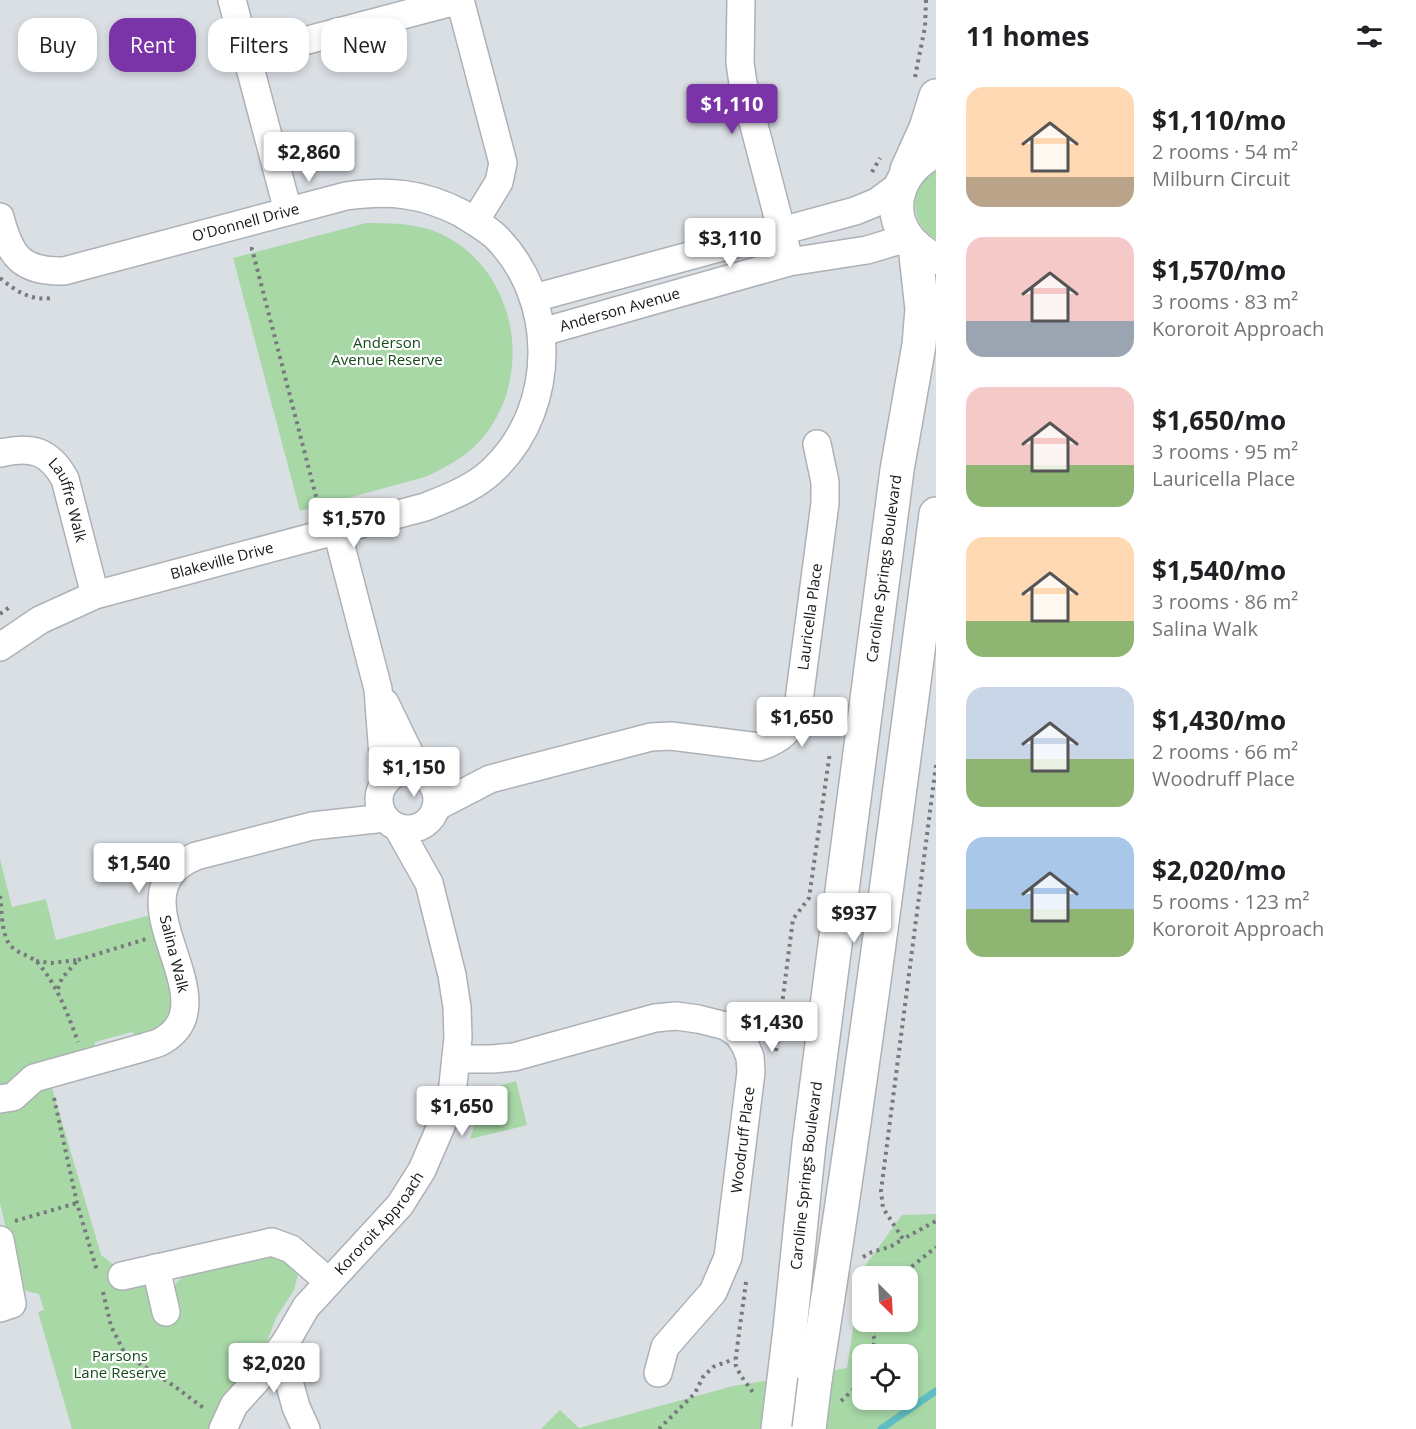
<!DOCTYPE html>
<html lang="en">
<head>
<meta charset="utf-8">
<style>
  :root { --surface:#fff; --page:#f6f6f6; --text:#202124; --muted:#757577; --accent:#7a34a7 }
  body { margin:0; font-family:"Open Sans",sans-serif; background:var(--page); color:var(--text); height:100vh; display:flex; flex-direction:column; font-size:22px; white-space:nowrap }
  * { box-sizing:border-box; margin:0 }
  p { font-size:20px; color:var(--muted) }
  .icon { flex:none; width:33px; height:33px; fill:none; stroke:currentColor; stroke-width:2; stroke-linecap:round; stroke-linejoin:round }
  .map { position:relative; flex:1; overflow:hidden }
  .panel { display:flex; flex-direction:column; background:var(--surface); width:480px }
  .panel>* { flex:none }
  .banner { position:absolute; left:18px; top:18px; width:570px; height:54px; display:flex; gap:12px }
  .needle { width:39px; rotate:156deg }
  .tools { position:absolute; left:852px; top:1266px; display:grid; gap:12px }
  .tools a { display:grid; place-items:center; width:66px; height:66px; border-radius:12px; background:var(--surface); box-shadow:0 3px 9px #0003; font-size:30px }
  .price { position:absolute; translate:-50% -51px; padding:0 14px; border-radius:6px; background:#fff; color:#222; font-size:20px; line-height:39px; filter:drop-shadow(0 2px 3px #0008) }
  .price::after { content:''; position:absolute; left:50%; top:36px; width:18px; height:14px; margin-left:-9px; background:inherit; clip-path:polygon(0 0,100% 0,50% 100%) }
  .price.active { background:var(--accent); color:#fff }
  ul { padding:0; list-style:none }
  li { display:flex; align-items:center; gap:18px; height:150px; padding:0 30px }
  li span { display:grid; place-items:center; flex:none; width:168px; height:120px; border-radius:18px; color:#555 }
  li>.icon { margin-inline-start:auto }
  span .icon { width:72px; height:72px; fill:#fffc; stroke-width:1 }
  li b { font-size:26px }
  h2 { display:flex; justify-content:space-between; align-items:center; height:72px; padding:0 30px; font-size:26px }
  .pill { padding:0 21px; border-radius:18px; background:var(--surface); box-shadow:0 3px 9px #0003; font-size:21px; line-height:54px }
  .pill.active { background:var(--accent); color:#fff }
  main { display:flex; flex:1; min-height:0 }
  .map>svg:first-child { display:block }
  .green { fill:#a7d8a6; fill-rule:evenodd }
  .lines { fill:none; stroke-linecap:round; stroke-linejoin:round }
  .stream { stroke:#5fbec1; stroke-width:7 }
  .minor-casing { stroke:#adb1b6; stroke-width:30 }
  .major-casing { stroke:#adb1b6; stroke-width:36 }
  .path { stroke:#76797d; stroke-width:4; stroke-dasharray:3 4.5; stroke-linecap:butt }
  .minor { stroke:#fff; stroke-width:27 }
  .major { stroke:#fff; stroke-width:33 }
  .major-bridge-casing { stroke:#adb1b6; stroke-width:36; stroke-linecap:butt }
  .major-bridge { stroke:#fff; stroke-width:33 }
  .labels { text-anchor:middle; stroke-width:4.5; stroke-linejoin:round; paint-order:stroke }
  .street-label { font-size:15px; fill:#141517; stroke:#fff }
  .park-label { font-size:15px; fill:#164b1a; stroke:#fff }
</style>
</head>
<body>
<main>
<div class="map">
<svg width="936" height="1429" viewBox="0 0 936 1429">
  <rect width="100%" height="100%" fill="#dadfe4"/>
  <path class="green" d="M936 169V239C915 229 909 200 922 182 925 177 931 173 936 169Z
    M366 223C388 223 412 223 434 231 511 261 535 362 490 428 474 452 450 466 425 477L300 511 233 258Z
    M0 859 12 907 46 899 56 940 147 916 153 920 174 999 173 1009 164 1028 138 1039 132 1032 95 1042 94 1051 0 1093Z
    M516 1081 527 1125 470 1139 485 1092 491 1088Z
    M52 1088 101 1255C126 1275 140 1285 171 1293L177 1282 189 1271 268 1250 299 1270 294 1290 276 1318 261 1357 213 1429H72L38 1312 44 1310 39 1294 26 1291 19 1281 0 1203V1108L31 1094Z
    M936 1214V1429H541L560 1410 579 1428 733 1386 847 1368 862 1270 902 1215ZM862 1276H908V1322H862ZM862 1354H908V1400H862Z"/>
  <g class="lines">
    <path class="stream" d="M881 1429 936 1391"/>
    <defs>
      <g id="minor">
        <path d="M232 0 288 211"/>
        <path d="M460 0 503 163 499 182 475 221"/>
        <path d="M741 0 740 63 743 83 786 248"/>
        <path d="M247 56 460 0"/>
        <path id="s1" d="M0 217C10 256 21 272 64 271L346 196C389 190 422 193 461 213 472 220 485 227 495 236 557 297 558 405 496 467 477 487 450 497 425 507L95 595 40 620 0 647"/>
        <path d="M534 298 855 211 877 202 901 184"/>
        <path id="s2" d="M542 332 789 262 867 250 907 238"/>
        <path id="s3" d="M0 453C31 446 49 450 65 479L95 595"/>
        <path d="M337 531 378 689 385 783"/>
        <path d="M385 703 419 773"/>
        <circle cx="408" cy="800" r="29"/>
        <path id="s4" d="M436 807 490 779 651 737 671 736 759 747C783 739 790 731 798 708L825 503V482L817 444"/>
        <path d="M456 1059H492L514 1057 655 1018 676 1016 698 1019 726 1026 738 1034 745 1045 750 1057 751 1072 728 1257 713 1292 665 1347 658 1373"/>
        <path d="M0 1099 13 1097 34 1078 145 1047C151 1045 157 1044 162 1041 234 1000 105 894 196 856L312 826 385 818"/>
        <path d="M0 1240 12 1304 0 1308"/>
        <path d="M156 1268 166 1312"/>
        <path d="M122 1276 272 1242 291 1249 329 1282"/>
        <path d="M287 1340 290 1385 296 1407 306 1429"/>
        <path id="s5" d="M223 1429 234 1405 265 1371 287 1340 306 1307 400 1205 422 1170 451 1103 458 1038 457 1007 452 975 429 883 398 828"/>
      </g>
      <g id="major">
        <path d="M907 170 926 128 936 96"/>
        <path d="M931 258C923 253 915 248 909 240 883 208 901 166 936 151"/>
        <path d="M815 1380C861 1092 898 803 936 514"/>
        <path id="s6" d="M778 1429 790 1329 809 1144 843 883 897 470 919 345 922 309 915 246"/>
      </g>
    </defs>
    <use href="#minor" class="minor-casing"/>
    <use href="#major" class="major-casing"/>
    <path class="path" d="M915 77 925 27 926 0
      M872 172 880 158
      M250 249H252L319 508H317
      M0 278C17 292 31 301 53 298
      M0 614 11 606
      M936 765 881 1191 883 1208 903 1239 936 1221
      M0 896C2 910 1 929 8 942 15 954 29 954 38 963 57 985 68 1014 78 1042
      M78 960 146 939
      M36 961 51 963 78 960 62 978 57 991
      M776 1051 793 919 809 898 830 752
      M54 1098 77 1203 97 1271
      M15 1221 77 1203
      M863 1257 872 1252 890 1247 903 1239
      M900 1276 936 1247
      M746 1282C745 1293 734 1362 736 1366 740 1376 748 1385 754 1394
      M103 1292 111 1326 125 1354 174 1386 205 1409
      M868 1322 875 1340 871 1354
      M841 1401 855 1388 862 1373
      M659 1429 695 1393 703 1377 713 1367 734 1359"/>
    <use href="#minor" class="minor"/>
    <use href="#major" class="major"/>
    <defs>
      <path id="major-bridge" d="M809 1429 815 1380"/>
    </defs>
    <use href="#major-bridge" class="major-bridge-casing"/>
    <use href="#major-bridge" class="major-bridge"/>
  </g>
  <g class="labels">
    <g class="street-label">
      <text dy="5" stroke="none"><textPath href="#s1" startOffset="282">O'Donnell Drive</textPath></text>
      <text dy="5" stroke="none"><textPath href="#s2" startOffset="81">Anderson Avenue</textPath></text>
      <text dy="5" stroke="none"><textPath href="#s3" startOffset="98">Lauffre Walk</textPath></text>
      <text transform="translate(222 561) rotate(-15)" y="5">Blakeville Drive</text>
      <text dy="5" stroke="none"><textPath href="#s6" startOffset="867">Caroline Springs Boulevard</textPath></text>
      <text dy="5" stroke="none"><textPath href="#s4" startOffset="486">Lauricella Place</textPath></text>
      <text transform="translate(174 954) rotate(76)" y="5">Salina Walk</text>
      <text transform="translate(743 1140) rotate(-83)" y="5">Woodruff Place</text>
      <text dy="5" stroke="none"><textPath href="#s6" startOffset="255">Caroline Springs Boulevard</textPath></text>
      <text dy="5" stroke="none"><textPath href="#s5" startOffset="260">Kororoit Approach</textPath></text>
    </g>
    <g class="park-label">
      <text x="387" y="348">Anderson<tspan x="387" dy="17">Avenue Reserve</tspan></text>
      <text x="120" y="1361">Parsons<tspan x="120" dy="17">Lane Reserve</tspan></text>
    </g>
  </g>
</svg>
<div class="tools">
<a><svg class="needle" viewBox="-14 -14 28 28"><path d="M0-13l5 13h-10z" fill="#e53935"/><path d="M0 13l5-13h-10z" fill="#757577"/></svg></a>
<a><svg class="icon" aria-label="locate" viewBox="0 0 24 24"><circle cx="12" cy="12" r="6"/><path d="M12 2v4M12 18v4M2 12h4M18 12h4"/></svg></a>
</div>
<b class="price active" style="left:732px;top:135px">$1,110</b>
<b class="price" style="left:309px;top:183px">$2,860</b>
<b class="price" style="left:730px;top:269px">$3,110</b>
<b class="price" style="left:354px;top:549px">$1,570</b>
<b class="price" style="left:802px;top:748px">$1,650</b>
<b class="price" style="left:414px;top:798px">$1,150</b>
<b class="price" style="left:139px;top:894px">$1,540</b>
<b class="price" style="left:854px;top:944px">$937</b>
<b class="price" style="left:772px;top:1053px">$1,430</b>
<b class="price" style="left:462px;top:1137px">$1,650</b>
<b class="price" style="left:274px;top:1394px">$2,020</b>
<div class="banner">
<a class="pill">Buy</a>
<a class="pill active">Rent</a>
<a class="pill">Filters</a>
<a class="pill">New</a>
</div>
</div>
<section class="panel">
<h2>11 homes<svg class="icon" aria-label="filters" viewBox="0 0 24 24"><path d="M4 7h16M4 17h16"/><circle cx="9" cy="7" r="2"/><circle cx="15" cy="17" r="2"/></svg></h2>
<ul>
<li><span style="background:linear-gradient(#ffd9b3 75%,#b9a48a 0)"><svg class="icon" aria-label="home" viewBox="0 0 24 24"><path d="M3 11l9-7 9 7M6 9v11h12V9"/></svg></span><div><b>$1,110/mo</b><p>2 rooms · 54 m²</p><p>Milburn Circuit</p></div></li>
<li><span style="background:linear-gradient(#f6c9c9 70%,#9aa5b1 0)"><svg class="icon" aria-label="home" viewBox="0 0 24 24"><path d="M3 11l9-7 9 7M6 9v11h12V9"/></svg></span><div><b>$1,570/mo</b><p>3 rooms · 83 m²</p><p>Kororoit Approach</p></div></li>
<li><span style="background:linear-gradient(#f6c9c9 65%,#8fb573 0)"><svg class="icon" aria-label="home" viewBox="0 0 24 24"><path d="M3 11l9-7 9 7M6 9v11h12V9"/></svg></span><div><b>$1,650/mo</b><p>3 rooms · 95 m²</p><p>Lauricella Place</p></div></li>
<li><span style="background:linear-gradient(#ffd9b3 70%,#8fb573 0)"><svg class="icon" aria-label="home" viewBox="0 0 24 24"><path d="M3 11l9-7 9 7M6 9v11h12V9"/></svg></span><div><b>$1,540/mo</b><p>3 rooms · 86 m²</p><p>Salina Walk</p></div></li>
<li><span style="background:linear-gradient(#c9d6e8 60%,#8fb573 0)"><svg class="icon" aria-label="home" viewBox="0 0 24 24"><path d="M3 11l9-7 9 7M6 9v11h12V9"/></svg></span><div><b>$1,430/mo</b><p>2 rooms · 66 m²</p><p>Woodruff Place</p></div></li>
<li><span style="background:linear-gradient(#a9c7e8 60%,#8fb573 0)"><svg class="icon" aria-label="home" viewBox="0 0 24 24"><path d="M3 11l9-7 9 7M6 9v11h12V9"/></svg></span><div><b>$2,020/mo</b><p>5 rooms · 123 m²</p><p>Kororoit Approach</p></div></li>
</ul>
</section>
</main>
</body>
</html>
